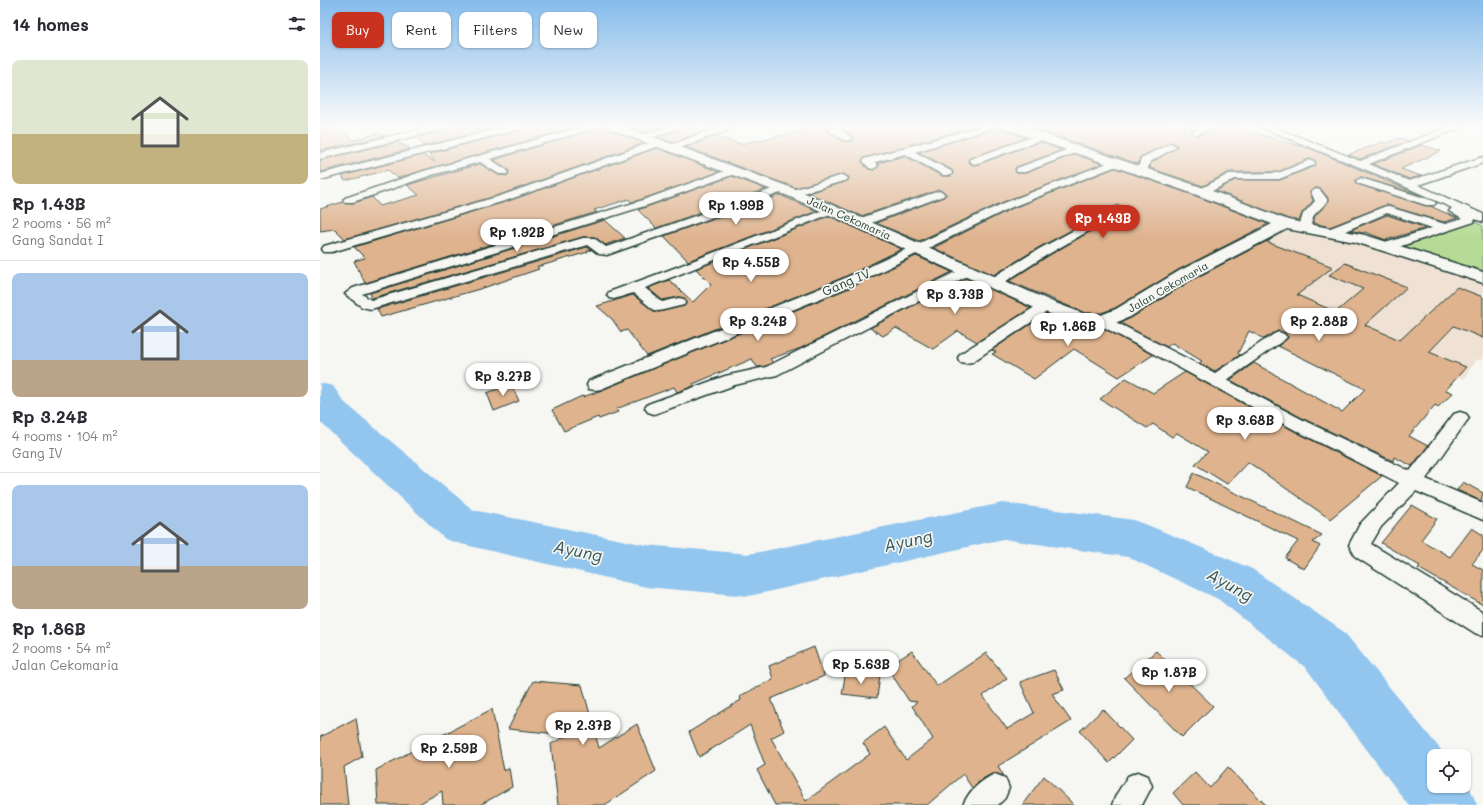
<!DOCTYPE html>
<html lang="en">
<head>
<meta charset="utf-8">
<style>
  :root { --surface:#fff; --page:#f7f7f7; --text:#2b2b33; --muted:#7c7c81; --line:#e1e1e2; --accent:#c8321e }
  body { margin:0; font-family:Mali,sans-serif; background:var(--page); color:var(--text); height:100vh; display:flex; flex-direction:column; font-size:15px; white-space:nowrap }
  * { box-sizing:border-box; margin:0 }
  p { font-size:13px; color:var(--muted) }
  .icon { flex:none; width:22px; height:22px; fill:none; stroke:currentColor; stroke-width:2; stroke-linecap:round; stroke-linejoin:round }
  .map { position:relative; flex:1; overflow:hidden }
  .drawer { display:flex; flex-direction:column; background:var(--surface); width:320px }
  .drawer>* { flex:none }
  .guide { position:absolute; left:12px; top:12px; width:380px; height:36px; display:flex; gap:8px }
  .buttons { position:absolute; left:1107px; top:749px; display:grid; gap:8px }
  .buttons a { display:grid; place-items:center; width:44px; height:44px; border-radius:8px; background:var(--surface); box-shadow:0 1px 3px #0004; font-size:20px }
  .price { position:absolute; translate:-50% -34px; padding:0 9px; border-radius:14px; background:#fff; color:#222; font-size:13px; line-height:26px; filter:drop-shadow(0 1px 2px #0008) }
  .price::after { content:''; position:absolute; left:50%; top:24px; width:12px; height:9px; margin-left:-6px; background:inherit; clip-path:polygon(0 0,100% 0,50% 100%) }
  .price.on { background:var(--accent); color:#fff }
  ul { padding:0; list-style:none }
  li { display:grid; align-content:center; gap:8px; height:212px; padding:0 12px }
  li+li { border-top:1px solid var(--line) }
  li span { display:grid; place-items:center; height:124px; border-radius:8px; color:#555 }
  li>.icon { margin-inline-start:auto }
  span .icon { width:72px; height:72px; fill:#fffc; stroke-width:1 }
  li b { font-size:17px }
  h2 { display:flex; justify-content:space-between; align-items:center; height:48px; padding:0 12px; font-size:17px }
  .pill { padding:0 14px; border-radius:8px; background:var(--surface); box-shadow:0 1px 3px #0004; font-size:14px; line-height:36px }
  .pill.on { background:var(--accent); color:#fff }
  main { display:flex; flex:1; min-height:0 }
  .map>svg:first-child { display:block }
  .built { fill:#efe2d4 }
  .green { fill:#b6db96; stroke:#6a8c65 }
  .lines { fill:none; stroke-linecap:round; stroke-linejoin:round }
  .river { fill:#92c6ef; fill-rule:evenodd }
  .building { fill:#deb38e; stroke:#1f3d34 }
  .street-casing { stroke:#1f3d34; stroke-width:3 }
  .secondary-casing { stroke:#1f3d34; stroke-width:3 }
  .street { fill:#f6f6f2; fill-rule:evenodd }
  .secondary { fill:#f6f6f2; fill-rule:evenodd }
  .labels { text-anchor:middle; stroke-width:3.5; stroke-linejoin:round; paint-order:stroke }
  .far-street-label { font-size:11px; fill:#1f3d34; stroke:#f6f6f2 }
  .street-label { font-size:13px; fill:#1f3d34; stroke:#f6f6f2 }
  .near-water-label { font-size:17px; font-style:italic; fill:#365859; stroke:#f6f6f2 }
</style>
</head>
<body>
<main>
<section class="drawer">
<h2>14 homes<svg class="icon" aria-label="filters" viewBox="0 0 24 24"><path d="M4 7h16M4 17h16"/><circle cx="9" cy="7" r="2"/><circle cx="15" cy="17" r="2"/></svg></h2>
<ul>
<li><span style="background:linear-gradient(#dfe7d0 60%,#c2b280 0)"><svg class="icon" aria-label="home" viewBox="0 0 24 24"><path d="M3 11l9-7 9 7M6 9v11h12V9"/></svg></span><div><b>Rp 1.43B</b><p>2 rooms · 56 m²</p><p>Gang Sandat I</p></div></li>
<li><span style="background:linear-gradient(#a9c7e8 70%,#b9a48a 0)"><svg class="icon" aria-label="home" viewBox="0 0 24 24"><path d="M3 11l9-7 9 7M6 9v11h12V9"/></svg></span><div><b>Rp 3.24B</b><p>4 rooms · 104 m²</p><p>Gang IV</p></div></li>
<li><span style="background:linear-gradient(#a9c7e8 65%,#b9a48a 0)"><svg class="icon" aria-label="home" viewBox="0 0 24 24"><path d="M3 11l9-7 9 7M6 9v11h12V9"/></svg></span><div><b>Rp 1.86B</b><p>2 rooms · 54 m²</p><p>Jalan Cekomaria</p></div></li>
</ul>
</section>
<div class="map">
<svg width="1163" height="805" viewBox="0 0 1163 805">
  <rect width="100%" height="100%" fill="#f6f6f2"/>
  <filter id="ink" filterUnits="userSpaceOnUse"><feTurbulence type="fractalNoise" baseFrequency=".025" numOctaves="2"/><feDisplacementMap in="SourceGraphic" scale="8" xChannelSelector="R" yChannelSelector="G"/><feConvolveMatrix kernelMatrix="1 2 1 2 8 2 1 2 1" color-interpolation-filters="sRGB"/></filter>
  <g filter="url(#ink)">
    <path class="built" d="M966 227 1045 245 1163 283V361L1156 359 1144 379 886 267Z"/>
    <path class="green" d="M1155 222 1163 226V274L1077 244Z"/>
    <g class="lines">
      <path class="river" d="M0 383 13 386 24 402 153 510 326 545 429 554 683 503 814 520 830 526 932 569 1024 632 1126 756H1114V786H1144V778L1148 783 1157 805H1088L986 668 898 599 808 557 683 539 429 596 326 587 141 544 125 539 0 422Z"/>
    </g>
    <path class="building" d="M131 126H181L104 146 97 137 129 129Z
      M206 126H259L104 170 78 178 68 170 25 181 22 176 102 155 115 162 109 154 204 129Z
      M283 126 286 129 324 143 180 195 25 239 15 229 0 231V209L23 202 33 203 52 197 60 206 99 195 87 185 160 164 178 175 187 176 189 173 188 169 174 160Z
      M308 126H344L325 133Z
      M366 126 382 131 353 143 338 137Z
      M477 126H512L508 129V131L524 142H530L534 138 524 130 528 126H656L544 158 542 162 548 169 553 170 559 166 558 163 585 156 622 176H631L633 174 632 170 599 152 680 127 683 129 706 138 650 158 648 162 653 165 658 164 719 142 742 150 696 167 695 169 696 173H706L755 154 782 164 683 202 599 241 556 223 624 197 626 194 620 190 541 216 488 193 527 181 529 178 524 174 476 188 366 147 396 136 420 144 484 131Z
      M717 126H880L871 131 878 136 899 126H910L991 149 1100 195 1041 177 1035 181 1037 184 1110 206 1137 218 1124 222 1066 205 1010 227 993 223 995 216 1008 202V198L1001 189 996 188 990 192 993 201 982 213 979 221 968 219 896 191 915 180H960L995 166 996 162 994 160 989 159 958 172H909L883 186 830 168 831 163 857 147V145L852 142 820 157 818 164 714 129Z
      M14 127 34 140 59 133 65 136 0 151V130Z
      M1080 138 1089 141 1040 159 1028 155 1062 142 1066 143Z
      M77 142 91 149 0 172V160Z
      M1102 145 1121 151 1081 169 1101 176 1089 179 1053 164Z
      M337 148 399 172 320 200 311 202 309 199 274 210 277 212 45 283 34 261 45 258 34 247 188 201Z
      M795 168 876 196 948 224 858 270 795 308 781 313H765L689 281 728 256 804 212 806 209 803 206 798 205 718 248 674 275 613 248 693 208Z
      M412 176 446 189 336 228 318 210Z
      M460 195 497 211 368 261 344 236Z
      M1067 215 1106 228 1066 240 1045 232 1043 233 1030 230Z
      M509 216 582 249 522 278 327 356 307 330 301 332 292 319 277 306 313 295 334 311 339 312 364 306 367 301 364 298 359 297 342 300 328 288 349 280 373 302 391 284 376 269Z
      M285 220 305 238 285 245 275 237H263L52 298 50 293Z
      M953 238 947 242 1013 267 977 295 1016 312 1043 289 1009 275 1025 263 1087 287 1045 325 1080 340 1137 287 1163 297V338L1134 326 1109 352 1146 367 1126 390 1133 393 1118 407 1115 405 1089 436 1108 446 1092 466 1074 457 1073 461 988 421 910 380 934 363 1022 412 1045 389 958 346 968 338 965 333 958 331 944 339 929 331 918 353 920 355 895 371 879 363 882 361 852 343 847 347 800 323 811 318 872 280Z
      M267 247 271 250 267 251 268 252 217 267 219 269 163 288 61 317 57 309Z
      M596 256 632 272 481 348 450 359 453 362 446 366 437 367 432 359 373 384 374 386 357 392 354 387 296 409 298 412 279 419 278 417 244 431 232 410 262 396 263 397 282 390 534 286Z
      M646 278 711 308 657 342 638 331 613 349 576 328 563 336 550 328Z
      M726 314 762 326 783 328 833 355 799 377 754 349 714 379 672 354 676 352 672 350Z
      M865 372 974 431 1062 476 1010 519 928 462 907 484 875 464 888 452 857 433 852 437 833 424 827 428 780 399 806 378 833 393Z
      M191 384 199 401 174 411 167 393Z
      M874 473 1002 535 993 542 1000 546 984 569 965 558 978 541 867 487Z
      M1143 482 1163 493 1161 501 1137 490Z
      M1092 505 1117 519 1101 540 1130 557 1152 528 1163 535V550L1152 564 1163 570V605L1098 568 1100 566 1061 543Z
      M494 647 504 676 451 699 464 731 451 738 486 801 550 754 543 743 564 727 586 760 613 739 592 706 597 702 589 701 567 667 592 651 617 686 666 653 687 678 663 696 687 729 714 713 700 682 734 670 744 690 732 694 751 721 678 766 684 776 674 773 664 778 652 788 643 774 607 805H455L437 770 445 765 430 725 379 757 369 732 421 700 420 696 453 679 449 666Z
      M836 651 893 706 862 737 804 678Z
      M526 671 560 675 557 698 522 694Z
      M213 681 262 685 279 748 317 724 336 771 285 805H238L231 744 248 735 188 729Z
      M172 709 184 771 189 768 192 787 160 805H123L122 791 97 805H58L56 770Z
      M783 709 812 740 789 763 760 731Z
      M36 718 42 757 24 767 28 805H0V737Z
      M908 767 946 805H863L853 793 875 772 890 788Z
      M724 776 754 805H702Z"/>
    <g class="lines">
      <defs>
        <path id="street" d="M113 126H130L129 128 0 159V153Z
          M189 126H205L204 128 0 180V174Z
          M266 126H282L170 159 187 170 188 172 187 174H179L160 162 112 175 33 202H25L23 200 25 198 104 171Z
          M350 126H365L323 141 318 138 320 136Z
          M401 126 413 127 411 129 354 150 351 151 346 148 348 146Z
          M515 126H527L521 130 532 138 530 140H524L511 132 509 130Z
          M663 126H679L595 152 631 171 632 173 631 175H623L585 154 555 162 558 166 553 169 549 168 543 161 544 159Z
          M703 126H716L703 133H697L695 131Z
          M884 126H898L877 135 872 132Z
          M938 126H951L1040 161 1131 126H1144L1049 164 1089 181 1163 157V163L1098 185 1163 214V222L1155 219 1154 222 1066 251 1062 250 1060 247 1062 244 1112 228 1067 213 1016 235H1008L1006 232 1008 229 1066 206 1125 224 1142 219 1129 211 1132 208 1064 177Z
          M718 135 723 138 721 140 658 163 654 164 649 161 650 159Z
          M338 140 341 141 343 143 341 145 188 200 12 252H4L2 249 4 246 180 196Z
          M851 143 856 146 854 148 830 162 826 174H818L817 172 821 158Z
          M754 147 757 148 759 150 757 152 705 172H697L696 170 697 168Z
          M795 160 799 161 800 163 799 165 692 207 533 285 281 389 275 390 269 389 267 385 269 381 523 279 684 203Z
          M990 160 994 161 995 163 994 165 959 179H915L886 194H878L877 192 878 190 909 174 958 173Z
          M413 168 417 169 418 171 417 173 328 205 42 294 51 300 263 238H274L286 247 458 187 462 186 467 189 466 191 287 255 279 254 267 245 264 246 51 309 42 307 25 294 33 288 320 201Z
          M523 175 528 178 527 180 473 196 467 193 469 191Z
          M1041 178 1114 201 1116 203 1114 205H1106L1037 183 1036 181Z
          M996 189 1000 190 1007 199V202L994 215 989 230H981L979 227 983 214 995 201 991 192Z
          M619 191 625 194 623 196 543 226H535L533 223 535 220Z
          M799 206 803 207 805 209 803 211 727 255 680 285H670L668 282 670 279 719 249Z
          M511 207 515 208 517 210 515 212 325 288 342 302 359 298 364 299 366 302 364 305 339 311 334 310 313 293 294 299 289 298 287 295 289 292 349 270Z
          M648 266 653 267 655 270 653 273 457 375 415 385 334 414 328 412 325 408 328 404 405 376 446 367Z
          M726 302 731 303 733 306 731 309 652 362 646 363 640 362 638 358 640 354 721 303Z
          M783 317 788 318 895 373 954 334 959 332 964 334 967 337 964 340 907 380 987 422 1090 471 1134 414 1140 412 1146 414 1149 418 1146 422 1106 479 1163 503V520L1096 491 1061 527 1051 544 1163 612V636L1155 633 1036 557 1029 545 1040 524 1079 483 975 430 778 324 776 321 778 318Z
          M818 772 828 776 832 786 822 805H792L796 795 808 776Z
          M675 774 685 778 689 788 685 798 678 805H643C649 791 661 780 675 774Z"/>
        <path id="secondary" d="M285 126H303L478 190 733 302 765 314 781 315 796 309 859 271 952 224 877 195 683 128 681 126H700L887 189 968 220 1045 235 1163 272V283L1035 242 967 229 871 279 810 317 790 325 783 327 762 325 719 310 468 196 287 128Z"/>
      </defs>
      <use href="#street" class="street-casing"/>
      <use href="#secondary" class="secondary-casing"/>
      <use href="#street" class="street"/>
      <use href="#secondary" class="secondary"/>
    </g>
  </g>
  <linearGradient id="sky" x2="0" y2="1"><stop stop-color="#85bbeb"/><stop offset="0.53" stop-color="#fbfbf9"/><stop offset="1" stop-color="#fbfbf9" stop-opacity="0"/></linearGradient>
  <rect width="1163" height="239" fill="url(#sky)"/>
  <g class="labels">
    <g class="far-street-label">
      <text transform="translate(529 218) rotate(24)" y="4">Jalan Cekomaria</text>
      <text transform="translate(848 287) rotate(-30)" y="4">Jalan Cekomaria</text>
    </g>
    <g class="street-label">
      <text transform="translate(526 282) rotate(-23)" y="5">Gang IV</text>
    </g>
    <g class="near-water-label">
      <text transform="translate(588 541) rotate(-12)" y="6">Ayung</text>
      <text transform="translate(258 551) rotate(12)" y="6">Ayung</text>
      <text transform="translate(910 585) rotate(29)" y="6">Ayung</text>
    </g>
  </g>
</svg>
<div class="buttons">
<a><svg class="icon" aria-label="locate" viewBox="0 0 24 24"><circle cx="12" cy="12" r="6"/><path d="M12 2v4M12 18v4M2 12h4M18 12h4"/></svg></a>
</div>
<b class="price" style="left:416px;top:226px">Rp 1.99B</b>
<b class="price on" style="left:783px;top:239px">Rp 1.43B</b>
<b class="price" style="left:197px;top:253px">Rp 1.92B</b>
<b class="price" style="left:431px;top:283px">Rp 4.55B</b>
<b class="price" style="left:635px;top:315px">Rp 3.73B</b>
<b class="price" style="left:438px;top:342px">Rp 3.24B</b>
<b class="price" style="left:999px;top:342px">Rp 2.88B</b>
<b class="price" style="left:748px;top:347px">Rp 1.86B</b>
<b class="price" style="left:183px;top:397px">Rp 3.27B</b>
<b class="price" style="left:925px;top:441px">Rp 3.68B</b>
<b class="price" style="left:541px;top:685px">Rp 5.63B</b>
<b class="price" style="left:849px;top:693px">Rp 1.87B</b>
<b class="price" style="left:263px;top:746px">Rp 2.37B</b>
<b class="price" style="left:129px;top:769px">Rp 2.59B</b>
<div class="guide">
<a class="pill on">Buy</a>
<a class="pill">Rent</a>
<a class="pill">Filters</a>
<a class="pill">New</a>
</div>
</div>
</main>
</body>
</html>
